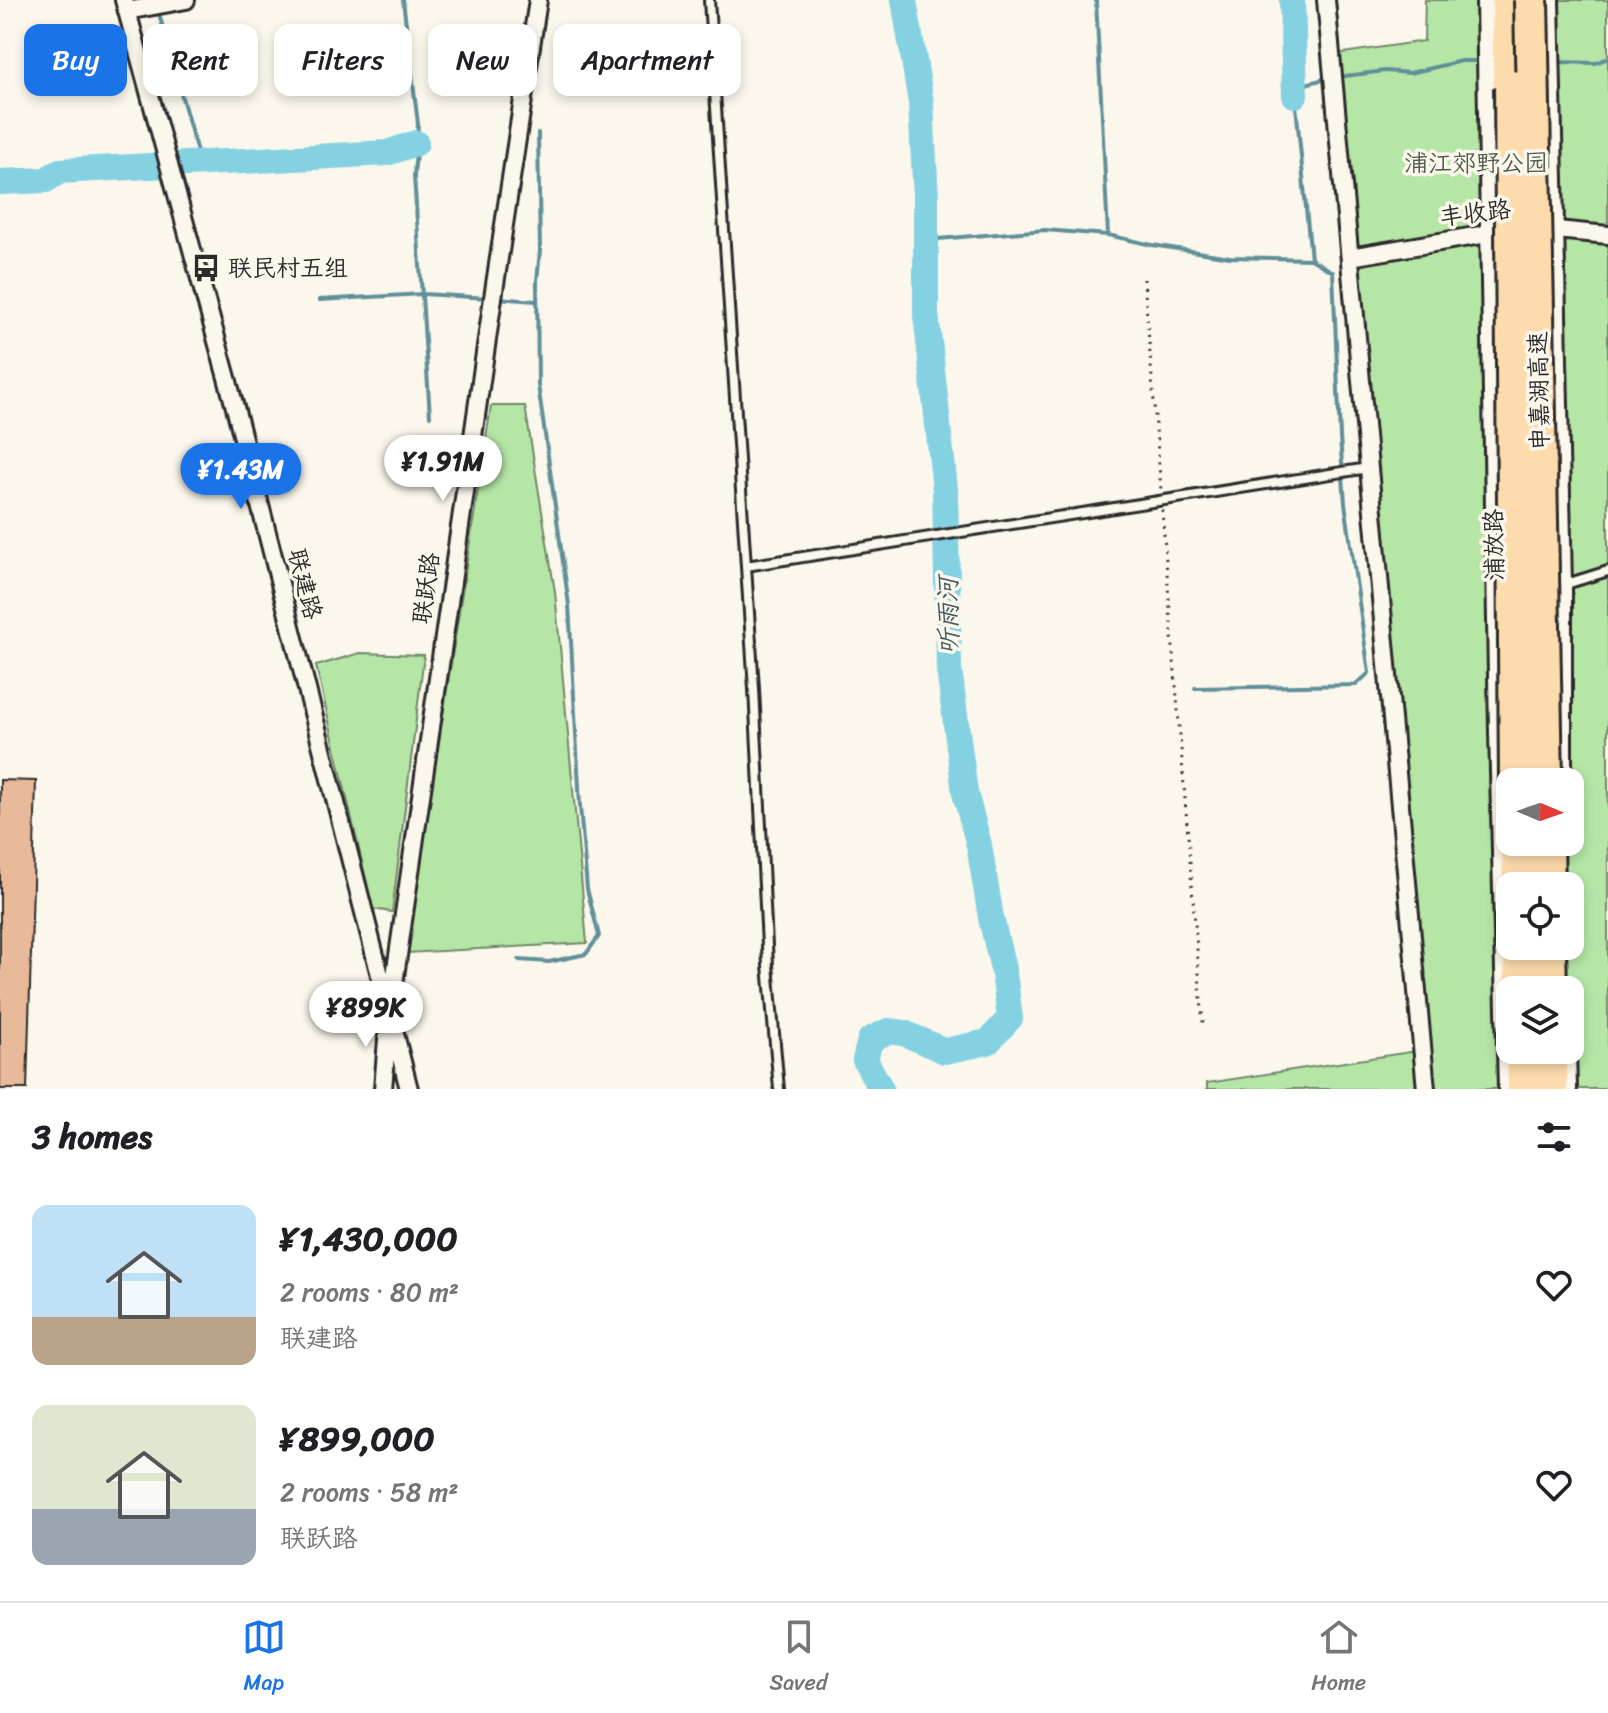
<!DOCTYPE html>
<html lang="en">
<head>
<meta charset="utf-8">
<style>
  :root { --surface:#fff; --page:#f6f6f6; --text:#202124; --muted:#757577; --line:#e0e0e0; --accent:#1a73e8 }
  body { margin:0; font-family:Sriracha,"LXGW WenKai TC",sans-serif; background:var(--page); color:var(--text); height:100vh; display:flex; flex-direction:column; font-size:30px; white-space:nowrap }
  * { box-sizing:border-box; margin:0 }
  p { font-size:26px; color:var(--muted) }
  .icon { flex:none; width:44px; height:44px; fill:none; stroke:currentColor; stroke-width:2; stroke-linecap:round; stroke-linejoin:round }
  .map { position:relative; height:1089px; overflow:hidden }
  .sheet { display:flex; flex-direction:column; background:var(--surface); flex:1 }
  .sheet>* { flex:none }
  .hud { position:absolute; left:24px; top:24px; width:800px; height:72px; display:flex; gap:16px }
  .needle { width:52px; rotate:92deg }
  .buttons { position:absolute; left:1496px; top:768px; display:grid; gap:16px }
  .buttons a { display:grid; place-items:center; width:88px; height:88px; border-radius:16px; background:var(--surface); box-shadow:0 4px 12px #0003; font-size:40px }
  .price { position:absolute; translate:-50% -68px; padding:0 18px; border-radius:28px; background:#fff; color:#222; font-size:26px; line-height:52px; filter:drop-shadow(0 2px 4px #0008) }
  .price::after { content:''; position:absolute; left:50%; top:48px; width:24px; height:18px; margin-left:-12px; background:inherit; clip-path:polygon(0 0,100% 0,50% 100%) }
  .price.selected { background:var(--accent); color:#fff }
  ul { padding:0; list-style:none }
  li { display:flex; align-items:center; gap:24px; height:200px; padding:0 32px }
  li span { display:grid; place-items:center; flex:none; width:224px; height:160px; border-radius:16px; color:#555 }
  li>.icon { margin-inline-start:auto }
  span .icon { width:96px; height:96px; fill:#fffc; stroke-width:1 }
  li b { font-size:34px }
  h2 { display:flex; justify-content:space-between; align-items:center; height:96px; padding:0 32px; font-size:34px }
  .tag { padding:0 28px; border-radius:16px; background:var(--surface); box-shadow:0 4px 12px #0003; font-size:28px; line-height:72px }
  .tag.selected { background:var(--accent); color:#fff }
  .tabs { display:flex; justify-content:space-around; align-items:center; height:112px; border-top:2px solid var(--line); background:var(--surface); font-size:22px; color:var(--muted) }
  .tabs a { display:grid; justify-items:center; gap:4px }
  .tabs .selected { color:var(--accent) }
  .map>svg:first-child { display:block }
  .green { fill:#b5e6a6; stroke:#708868; stroke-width:2; fill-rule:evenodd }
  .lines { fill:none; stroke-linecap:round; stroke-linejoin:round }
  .stream { stroke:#608f99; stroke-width:4 }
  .river { stroke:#84d1e2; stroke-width:26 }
  .building { fill:#e9ba99; stroke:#2b2b2b; stroke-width:2 }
  .service-casing { stroke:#2b2b2b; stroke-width:14 }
  .minor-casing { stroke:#2b2b2b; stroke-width:22 }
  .primary-casing { stroke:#2b2b2b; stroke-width:32 }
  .motorway-casing { stroke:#2b2b2b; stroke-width:38 }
  .path { stroke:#2b2b2b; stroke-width:3; stroke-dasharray:2 6; stroke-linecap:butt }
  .service { stroke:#fbf7ec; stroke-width:8 }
  .minor { stroke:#fbf7ec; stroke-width:16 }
  .primary { stroke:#fedbac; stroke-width:26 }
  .motorway { stroke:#fedbac; stroke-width:32 }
  .motorway-bridge-casing { stroke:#2b2b2b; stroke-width:38; stroke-linecap:butt }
  .motorway-bridge { stroke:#fedbac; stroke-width:32 }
  .labels { text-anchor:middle; stroke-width:7; stroke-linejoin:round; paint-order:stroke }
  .park-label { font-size:24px; fill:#4e5a4a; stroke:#fbf7ec }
  .street-label { font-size:24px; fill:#2b2b2b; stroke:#fbf7ec }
  .poi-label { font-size:24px; fill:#2b2b2b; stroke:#fbf7ec; text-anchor:start }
  .water-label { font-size:26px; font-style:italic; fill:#465d62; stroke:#fbf7ec }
</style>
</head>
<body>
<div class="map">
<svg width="1608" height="1089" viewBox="0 0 1608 1089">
  <rect width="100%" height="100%" fill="#fbf7ec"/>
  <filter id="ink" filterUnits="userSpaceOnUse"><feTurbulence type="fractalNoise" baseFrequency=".0125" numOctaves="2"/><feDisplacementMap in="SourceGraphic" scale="16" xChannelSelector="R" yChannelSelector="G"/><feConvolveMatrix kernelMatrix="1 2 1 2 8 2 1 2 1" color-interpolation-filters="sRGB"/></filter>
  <g filter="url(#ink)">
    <path class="green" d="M1425 0H1608V1089H1207V1083L1417 1051 1336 54 1424 41ZM1510 782H1570V842H1510ZM1510 886H1570V946H1510ZM1510 990H1570V1050H1510Z
      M491 406H525L555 592 587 943 406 953Z
      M360 653 424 655 392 912 373 909 316 666Z"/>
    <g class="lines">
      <path class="stream" d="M403 0 418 124 414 176 430 416
        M1096 0 1108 235
        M158 10 200 163
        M1555 62 1596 63 1608 58
        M1337 77 1385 71 1410 73 1461 61H1483
        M926 240 1045 230 1108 235 1152 245 1230 257 1311 259 1295 95 1302 85 1328 78
        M497 298 536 301
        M319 300 423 294 489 298
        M1195 688 1356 685 1369 673 1345 503 1340 437 1333 272 1311 259
        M519 960 549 962 586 954 599 936 587 889 580 806 569 605 538 385 537 281 540 251 538 133"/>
      <path class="river" d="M1292 0 1295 95
        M0 182 46 180 60 171 95 169 387 153 416 143
        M881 1089 865 1060 870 1040 888 1031 904 1033 945 1051 988 1042 1010 1018 1004 973 991 918 979 845 965 793 949 669 945 489 926 314V199L921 103 904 0"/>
    </g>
    <path class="building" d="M0 780 36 781 27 1089H0Z"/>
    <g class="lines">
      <defs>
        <path id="service" d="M709 0 754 689 768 965 779 1089
          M746 566 1368 468
          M1563 585 1608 571"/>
        <path id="minor" d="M124 0 236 411 409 1089
          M1326 0 1426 1089
          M1485 0 1498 732 1507 1089
          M1550 0 1563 585V782
          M127 11 186 0
          M1546 229 1608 235
          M1350 257 1499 232
          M391 1004 494 291 538 0
          M1567 1050 1568 1089
          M383 1089 388 1027"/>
        <path id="primary" d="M1505 0 1507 108"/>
        <path id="motorway" d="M1518 842 1519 886
          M1547 842 1548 886
          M1520 946 1521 990
          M1549 946 1550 990
          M1523 1050 1524 1089
          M1551 1050V1089"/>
      </defs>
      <use href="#service" class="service-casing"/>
      <use href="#minor" class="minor-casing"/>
      <use href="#primary" class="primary-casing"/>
      <use href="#motorway" class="motorway-casing"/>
      <path class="path" d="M1144 279 1161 490
        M1162 510 1203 1024"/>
      <use href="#service" class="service"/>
      <use href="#minor" class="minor"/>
      <use href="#primary" class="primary"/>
      <use href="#motorway" class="motorway"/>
      <defs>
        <path id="motorway-bridge" d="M1531 0 1546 782
          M1511 87 1516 782"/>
      </defs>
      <use href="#motorway-bridge" class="motorway-bridge-casing"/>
      <use href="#motorway-bridge" class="motorway-bridge"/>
    </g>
  </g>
  <defs>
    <symbol id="bus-bare" viewBox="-9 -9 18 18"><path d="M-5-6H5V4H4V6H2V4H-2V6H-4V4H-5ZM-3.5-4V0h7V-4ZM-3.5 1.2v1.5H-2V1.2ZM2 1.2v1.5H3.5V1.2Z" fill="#2b2b2b" stroke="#fbf7ec" stroke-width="2.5" paint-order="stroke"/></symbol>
  </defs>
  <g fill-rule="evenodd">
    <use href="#bus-bare" x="186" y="248" width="40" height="40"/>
  </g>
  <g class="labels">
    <g class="park-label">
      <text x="1476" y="171">浦江郊野公园</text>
    </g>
    <g class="street-label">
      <text transform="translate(1475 213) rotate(-7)" y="8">丰收路</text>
      <text transform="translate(1539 391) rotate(-91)" y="8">申嘉湖高速</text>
      <text transform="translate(1494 545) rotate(-91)" y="8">浦放路</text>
      <text transform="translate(305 584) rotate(76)" y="8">联建路</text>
      <text transform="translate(426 588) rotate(-82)" y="8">联跃路</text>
    </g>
    <g class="poi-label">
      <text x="228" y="276">联民村五组</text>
    </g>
    <g class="water-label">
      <text transform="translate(948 616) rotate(-91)" y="9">听雨河</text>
    </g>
  </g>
</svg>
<div class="buttons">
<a><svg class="needle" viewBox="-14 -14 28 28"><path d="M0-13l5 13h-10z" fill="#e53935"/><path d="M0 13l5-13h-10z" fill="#757577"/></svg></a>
<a><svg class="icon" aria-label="locate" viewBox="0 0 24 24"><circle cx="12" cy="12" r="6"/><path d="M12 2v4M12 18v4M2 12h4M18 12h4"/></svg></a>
<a><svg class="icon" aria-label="layers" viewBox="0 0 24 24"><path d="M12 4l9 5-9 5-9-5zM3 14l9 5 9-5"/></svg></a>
</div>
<b class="price" style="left:443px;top:503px">¥1.91M</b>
<b class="price selected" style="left:241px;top:511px">¥1.43M</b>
<b class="price" style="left:366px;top:1049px">¥899K</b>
<div class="hud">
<a class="tag selected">Buy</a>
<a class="tag">Rent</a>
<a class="tag">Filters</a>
<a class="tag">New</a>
<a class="tag">Apartment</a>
</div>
</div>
<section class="sheet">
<h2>3 homes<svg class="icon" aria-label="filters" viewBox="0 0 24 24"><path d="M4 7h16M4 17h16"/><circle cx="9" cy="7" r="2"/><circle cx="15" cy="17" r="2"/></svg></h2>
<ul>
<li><span style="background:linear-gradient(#bfe0f5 70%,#b9a48a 0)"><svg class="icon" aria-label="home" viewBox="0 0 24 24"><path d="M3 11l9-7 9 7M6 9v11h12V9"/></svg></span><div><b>¥1,430,000</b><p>2 rooms · 80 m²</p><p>联建路</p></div><svg class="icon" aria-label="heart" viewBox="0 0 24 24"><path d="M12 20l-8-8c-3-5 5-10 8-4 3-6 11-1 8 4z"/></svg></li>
<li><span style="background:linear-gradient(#dfe7d0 65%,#9aa5b1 0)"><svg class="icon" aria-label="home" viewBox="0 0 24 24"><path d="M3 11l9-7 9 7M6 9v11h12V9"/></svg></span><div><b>¥899,000</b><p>2 rooms · 58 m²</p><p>联跃路</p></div><svg class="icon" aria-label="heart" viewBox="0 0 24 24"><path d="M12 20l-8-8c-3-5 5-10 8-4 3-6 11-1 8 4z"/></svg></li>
</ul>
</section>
<nav class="tabs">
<a class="selected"><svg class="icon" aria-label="map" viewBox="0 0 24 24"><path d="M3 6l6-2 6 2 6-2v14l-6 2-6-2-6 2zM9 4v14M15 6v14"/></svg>Map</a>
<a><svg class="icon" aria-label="saved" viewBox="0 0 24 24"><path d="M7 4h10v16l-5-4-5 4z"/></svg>Saved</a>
<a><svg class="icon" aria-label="home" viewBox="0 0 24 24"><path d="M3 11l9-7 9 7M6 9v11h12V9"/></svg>Home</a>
</nav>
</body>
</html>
